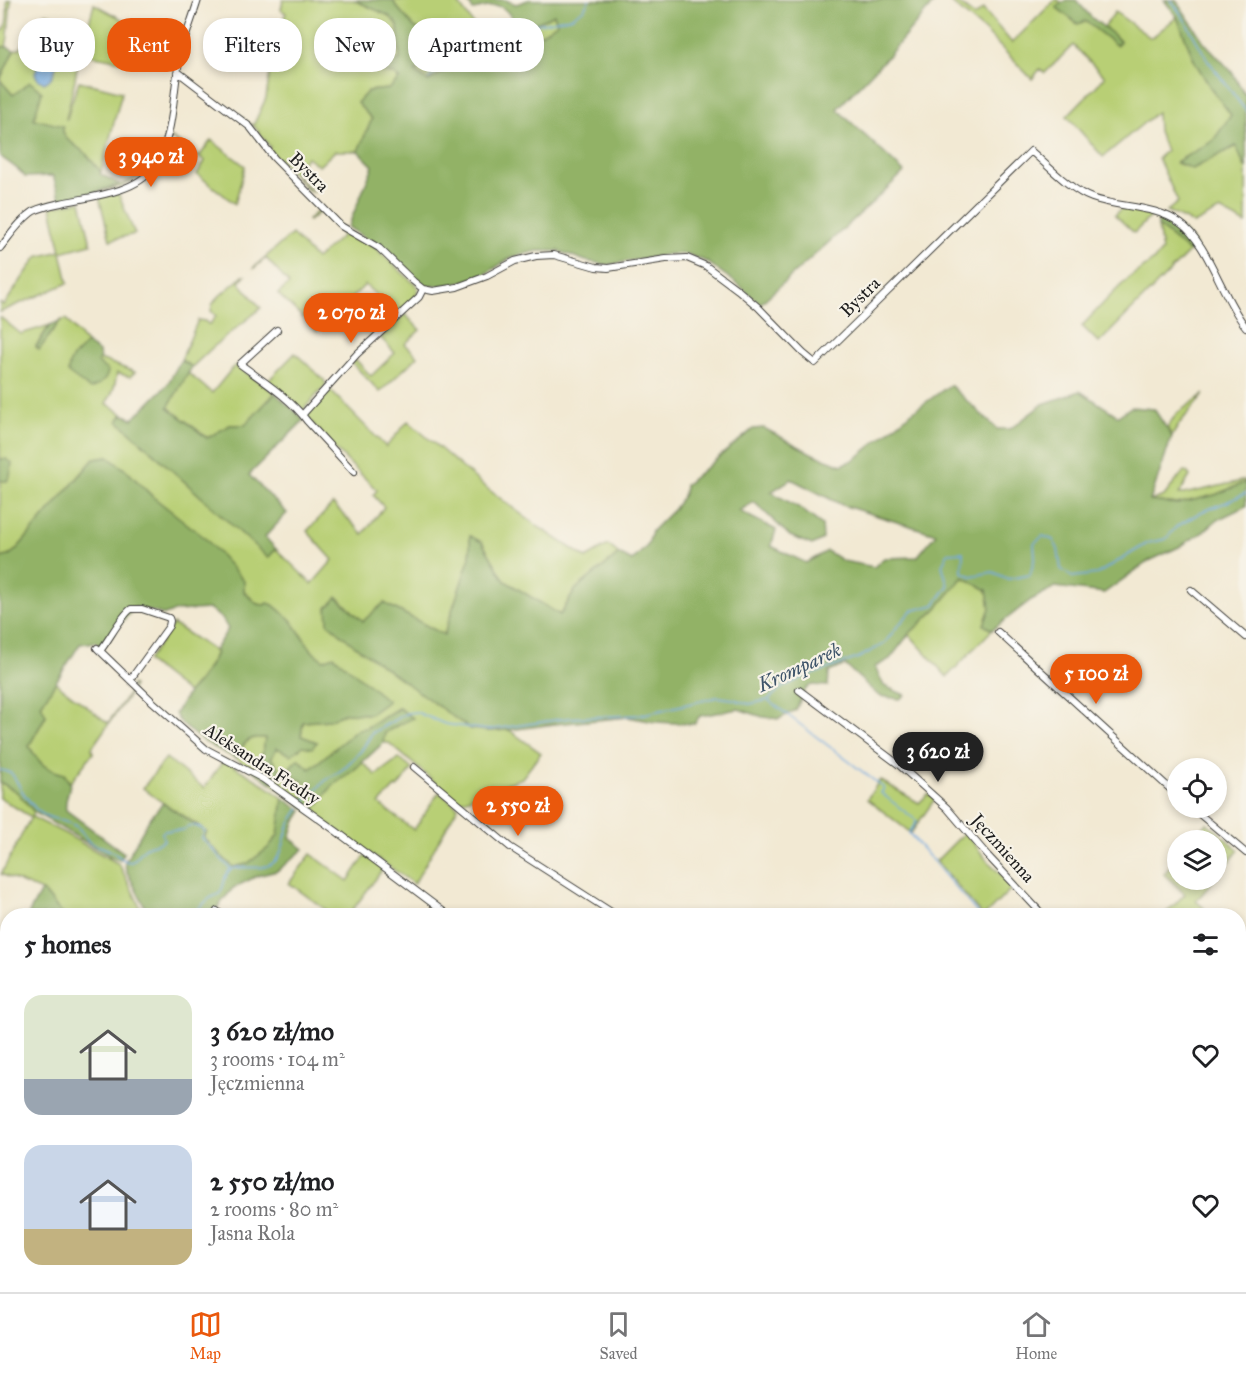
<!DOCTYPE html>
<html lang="en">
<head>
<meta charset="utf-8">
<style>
  :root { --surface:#fff; --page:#f6f6f6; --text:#202124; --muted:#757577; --line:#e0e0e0; --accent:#ea580c }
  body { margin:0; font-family:"IM FELL Great Primer",serif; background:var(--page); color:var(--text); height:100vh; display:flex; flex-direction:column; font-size:22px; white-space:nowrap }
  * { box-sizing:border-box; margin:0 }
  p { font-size:20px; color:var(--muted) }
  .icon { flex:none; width:33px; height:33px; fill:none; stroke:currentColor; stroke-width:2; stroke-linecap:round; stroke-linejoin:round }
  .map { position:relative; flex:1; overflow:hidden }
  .side { position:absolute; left:0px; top:908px; width:1246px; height:386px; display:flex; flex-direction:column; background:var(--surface); border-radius:24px 24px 0 0; box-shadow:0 3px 9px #0003 }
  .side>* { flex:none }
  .hud { position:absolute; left:18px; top:18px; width:600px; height:54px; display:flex; gap:12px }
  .controls { position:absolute; left:1167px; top:758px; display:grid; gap:12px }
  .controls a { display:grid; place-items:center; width:60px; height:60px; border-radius:50%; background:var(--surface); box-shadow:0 3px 9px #0003; font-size:30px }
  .price { position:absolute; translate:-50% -51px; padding:0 14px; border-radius:21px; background:var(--accent); color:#fff; font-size:20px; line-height:39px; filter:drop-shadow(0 2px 3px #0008) }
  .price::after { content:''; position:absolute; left:50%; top:36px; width:18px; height:14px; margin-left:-9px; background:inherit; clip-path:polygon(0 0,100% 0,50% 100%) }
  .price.active { background:#222; color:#fff }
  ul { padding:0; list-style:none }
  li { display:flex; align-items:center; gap:18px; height:150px; padding:0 24px }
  li span { display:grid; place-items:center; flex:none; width:168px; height:120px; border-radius:18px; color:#555 }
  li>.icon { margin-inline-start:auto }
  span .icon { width:72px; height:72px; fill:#fffc; stroke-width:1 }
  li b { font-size:26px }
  h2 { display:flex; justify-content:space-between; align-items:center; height:72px; padding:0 24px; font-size:26px }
  .pill { padding:0 21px; border-radius:24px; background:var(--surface); box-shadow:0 3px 9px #0003; font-size:21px; line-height:54px }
  .pill.active { background:var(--accent); color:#fff }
  .tab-bar { display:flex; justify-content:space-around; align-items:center; height:84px; border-top:2px solid var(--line); background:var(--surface); font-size:16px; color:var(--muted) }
  .tab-bar a { display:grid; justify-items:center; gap:3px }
  .tab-bar .active { color:var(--accent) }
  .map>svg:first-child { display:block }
  .green { fill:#b8cf74; stroke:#6a7648; stroke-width:1.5 }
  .forest { fill:#92b266; stroke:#576741; stroke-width:1.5; fill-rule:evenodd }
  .water { fill:#72a9e0; stroke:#47627e; stroke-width:1.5 }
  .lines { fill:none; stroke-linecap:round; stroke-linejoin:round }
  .stream { stroke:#72a9e0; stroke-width:1.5 }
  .minor-casing { stroke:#3c3b37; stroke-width:8 }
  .minor { stroke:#fff; stroke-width:6 }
  .labels { text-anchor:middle; stroke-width:4.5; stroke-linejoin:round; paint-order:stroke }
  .street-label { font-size:18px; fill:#1c1c1c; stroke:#f7f3e8 }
  .water-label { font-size:20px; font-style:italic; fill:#3e546a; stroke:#f7f3e8 }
</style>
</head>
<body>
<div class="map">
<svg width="1246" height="1292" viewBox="0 0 1246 1292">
  <rect width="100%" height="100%" fill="#f7f3e8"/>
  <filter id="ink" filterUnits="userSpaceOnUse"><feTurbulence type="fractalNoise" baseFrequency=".0167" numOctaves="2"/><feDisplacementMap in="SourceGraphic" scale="12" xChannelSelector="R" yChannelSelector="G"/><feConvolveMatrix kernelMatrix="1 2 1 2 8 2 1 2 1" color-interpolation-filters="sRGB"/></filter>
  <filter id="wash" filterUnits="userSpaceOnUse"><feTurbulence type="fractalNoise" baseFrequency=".008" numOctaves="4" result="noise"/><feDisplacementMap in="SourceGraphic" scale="24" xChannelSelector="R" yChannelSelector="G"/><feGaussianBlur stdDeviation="1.35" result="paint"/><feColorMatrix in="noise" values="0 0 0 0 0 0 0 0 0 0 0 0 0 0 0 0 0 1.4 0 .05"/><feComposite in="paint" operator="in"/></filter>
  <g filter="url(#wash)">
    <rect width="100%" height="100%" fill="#f2e9d3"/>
    <path class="green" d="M7 0H11L8 36 6 47H0V34C9 27 7 11 7 0Z
      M283 0H354L390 16 398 25 400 60 391 62 381 72 394 74 399 79 389 89 368 91 357 103 372 119 358 151H335L319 166 307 157 294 173 313 192 309 191 280 159 278 160 269 150 270 147 254 126 239 116V115L253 126 266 98 270 72H276L278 31 286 13 281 10Z
      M393 0H456L482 36 527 19 535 24 554 14 557 23 541 34 512 39 489 58 459 63 428 81 414 72 438 52 453 57 444 41 414 27 396 6Z
      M948 0H954L975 16 983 9 1012 43 1055 0H1058L1062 3 1057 8 1077 24 1085 21 1116 45 1120 41 1114 35 1104 27 1115 12 1151 38 1177 17 1195 62 1210 87 1232 115 1213 141 1176 163 1193 169 1236 146 1246 169V224L1220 210 1194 224 1167 211 1178 202 1158 158 1166 151 1158 131 1157 112 1103 157 1067 116 1105 77 1073 45 1045 73 1040 69 1032 79 987 33Z
      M94 4 129 23 121 61 84 54 88 27Z
      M46 13 84 26 75 79 66 119H67L71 104 79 81 122 92 101 172 86 154 67 139 63 132 34 119 0 80 14 50 21 48 29 32Z
      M171 137 199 157 211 140 245 166 235 204 197 174 205 161 171 138Z
      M155 157 156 158 144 175 121 187 41 206H34C43 204 52 201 61 199 87 193 118 190 139 175 146 171 150 164 155 157Z
      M118 193 135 234 110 240 99 197Z
      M81 201 91 244 61 252 68 283 0 312V303L4 305 37 257 61 251 51 207Z
      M1122 208 1149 214 1152 215 1134 233 1115 215Z
      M322 210 346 233 372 245 418 287C419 299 405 307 398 314L365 285 317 331 278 294 289 284 266 258 253 269 254 267 292 234 316 259 343 235 321 211 309 221 308 220 317 211Z
      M1158 226 1189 252 1099 343 1082 326C1097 310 1112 293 1129 278 1141 268 1152 265 1162 251Z
      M243 276H245L239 282 261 308 212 348 192 367 181 360 198 320 205 321 208 324H210L216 316 211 311 212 305 217 298Z
      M405 314 420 330 405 344 418 356 380 392 352 363 356 360 371 376 395 353 380 337Z
      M0 317 21 334 50 325 36 346 39 349 60 321 66 319 86 343 83 349 75 354 98 363 100 359 135 372 130 377 117 373C115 384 114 393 106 403L123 414 118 421 268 557 276 549 312 584 333 560 307 531 333 504 363 534 384 507 373 495 377 490 333 447 306 416V414L329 389 386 447 408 421 484 486 537 526 586 558 608 545 619 554 576 589 560 615 505 581 482 542 470 537V557L444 635 384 603 363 622 338 597 327 608 487 731 509 730 541 753 522 778 458 802 389 743H383L384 733 398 725 412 718 398 708 366 728 358 730 310 769 299 759 290 767 296 778 312 786 298 803 271 783 280 770 271 758 277 748 303 746 317 742 301 736 303 722 329 720 346 713 370 714 323 660 313 652 291 620 273 605 268 603 264 605 257 604 244 591V587L126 470 108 457 94 459 16 550 8 556 0 558V481H1L6 459H0Z
      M295 353 324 380 326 385 302 411 267 382Z
      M235 365 275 393 245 425H230L208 438 168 407 188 373 212 393Z
      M1204 394 1180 423 1172 436 1167 428 1176 414Z
      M1184 471 1188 473 1190 476 1179 494H1184L1246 480V482L1215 495 1177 504 1150 501 1164 496Z
      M963 577 987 590 990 608 984 625 992 630 947 677 909 634 936 609Z
      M173 624 216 652C209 668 200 680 188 693L147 661Z
      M55 682 108 723 132 689 131 685 133 686 131 692 93 746 92 748 93 753 70 783 64 774C44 769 39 763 29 746L46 716 41 705Z
      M255 737 265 738 263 752 253 771 235 758 245 743Z
      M166 758 204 788 224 760 262 783 283 798 278 835 268 848 247 864 233 867 211 846 204 836 207 832C186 816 163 805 143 788Z
      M399 758 412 769 397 788 395 787 379 804 414 830 439 792 458 807 414 884 312 813 332 786 354 770 362 762 376 775Z
      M880 780 919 803 928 794 935 799 911 833 867 799Z
      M0 782 17 792 34 812 32 817 64 833 119 864 137 900 142 912 141 915H63L44 892 1 874 31 817 0 798Z
      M1207 823 1239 850 1217 877 1216 840H1193Z
      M965 832 986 859 1013 887 985 915H982L936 861Z
      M311 854 348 881 365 856 383 869 349 915H333L289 883Z
      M1177 858 1178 879H1215L1196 901 1204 908 1197 915H1164L1185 894 1164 874Z
      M1239 939 1246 945V991L1239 985Z
      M4 950 7 954 4 964 7 965 6 968 7 969V994L0 1001V964L5 953Z
      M1239 1038 1246 1040V1081L1239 1075Z
      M183 1286H213L219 1292H173Z
      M222 1286H243L245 1292H221Z
      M319 1286H383L388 1292H317Z
      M764 1286H864L859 1292H758Z"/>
    <path class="forest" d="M354 0H393L396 6 414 27 444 41 456 54 453 57 438 52 415 72 428 81 459 63 490 58 512 39 541 34 557 23 554 14 535 24 527 19 516 23C500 0 498 5 473 10L466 0H505L516 4 529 0H936L888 56 837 109 904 172C858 218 808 260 760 304L740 286 707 262 687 254H671L607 265 586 261 559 251H537L512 257 484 275 455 284 424 287 386 252 348 227 373 166 358 151 372 119 357 103 368 91 389 89 399 79 394 74 381 72V69L391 62 400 60 398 25 389 16Z
      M1066 0H1076L1091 17 1114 35 1120 42 1116 45 1085 21 1078 24 1056 7Z
      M1164 0H1176L1204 42 1232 72 1246 96V169L1236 146 1192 169 1176 162 1213 141 1231 115 1210 87 1195 62 1177 17Z
      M0 47H8L14 50 0 80 13 95 30 82 42 92 34 119 63 126V132L67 139 86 154 101 172 100 174 120 184 92 193 60 199 53 176 25 177C20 169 8 163 0 156Z
      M1160 217C1178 225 1183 229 1195 245L1189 252 1158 226V220Z
      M60 321 39 350 36 347 50 325Z
      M86 343 99 352 100 359 98 363 108 371C107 381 99 385 90 389L68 373C69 353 78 357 86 343Z
      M181 360 192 367 168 407 207 438 230 425H245L275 393 303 419 302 422 249 475 287 513 265 537 276 549 268 558 118 421 123 414 133 419 167 385Z
      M950 385 997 429H1010L1043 404 1080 391 1118 416 1131 407 1154 409 1172 436 1150 501 1177 504 1215 495 1246 482V506L1217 520 1202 533 1179 547 1149 561 1104 593 1055 587 1031 600 992 630 984 625 990 608 987 590 963 577 936 609 909 634 890 659 875 667 884 686 905 695 900 699 879 696 845 665 829 672 828 686 811 685 805 690 796 710 779 719 763 717 738 709 700 716 694 724 655 722 628 717 555 724 509 730 487 731 470 729 351 643 328 623 327 608 337 597 363 621 384 603 444 635 470 557V536L482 542 505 581 560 615 576 589 619 554 632 561 648 545 652 531 674 509 684 494 685 485 753 429 764 428 813 454 842 465 855 459 911 413ZM791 479 842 505 936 534 917 557 884 558 874 567 843 561 827 551 806 563 771 546 776 530 739 511 754 502 790 536 812 545 823 539 822 525 798 507 771 492Z
      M108 457 126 470 152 496 205 538 244 581V592L257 604 264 605 268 603 273 605 291 620 313 652 323 660 334 656 388 701 370 714 346 713 329 720 303 722 301 736 317 742 312 748 303 746 291 755 277 748 271 758 280 770 271 783 253 771 263 752 265 738C246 736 244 744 235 758 216 749 184 733 175 714L188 693 199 681 211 663 216 653 214 651 228 629 223 620 210 609 175 611 165 615 135 607 103 644 99 646 96 642 80 644 41 705 46 715 29 746C39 763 44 769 64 774L70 783C69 793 64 801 66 810L124 853 120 860 113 858 34 812 17 792 0 782V558L8 556 16 550 94 459Z
      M0 459H6L12 463 10 476 7 481H0Z
      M399 708 413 718 398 725 385 733 383 743 354 770 332 786 312 813 298 803 312 786 296 778 290 767 298 759 310 769 358 729 366 728Z
      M283 798 302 811 295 822 290 838 304 849 277 871 257 876 233 888 217 908 204 915H149L126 870 125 862 150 818 163 803 207 832 204 837 211 846 233 867 247 864 268 848 278 835Z
      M41 891 44 892 63 915H28Z
      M7 994 8 1286H26L21 1289 0 1285V1001Z"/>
    <path class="water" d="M48 52 54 55 57 62C55 71 53 79 44 83L38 79 35 74C38 66 39 56 48 52Z
      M243 1286H319L317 1292H245Z"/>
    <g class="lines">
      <path class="stream" d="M1171 0 1183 17 1207 59 1246 111
        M429 78 441 69 450 65 482 63 495 56 509 39 524 27 572 17 584 9 589 0
        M768 700 884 788 881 793 917 821 909 833 979 915
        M0 770C16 772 14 779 22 791 26 797 31 804 36 809 47 820 62 819 74 825 81 828 84 837 89 842 94 846 97 846 102 847 105 848 111 851 114 853 118 856 126 863 131 862 136 860 140 852 144 849 150 843 158 846 164 840L162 833 164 831 184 830 188 826C194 825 200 827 205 831L202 838 203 839C213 849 221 859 231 869
        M302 803 325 781 343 769 361 751 372 733 407 713 416 712 445 724 487 730 569 718 640 715 718 697 733 699 749 704 768 700 781 688 799 679 858 658 884 644 897 627 911 611 934 605 948 586 942 565 948 553 963 552 962 572 971 576 993 572 1008 579 1030 575 1035 557 1034 543 1043 536 1053 540 1058 549 1061 569 1072 577 1097 574 1148 543 1166 539 1176 527 1201 512 1227 502 1246 493
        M191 915 210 898 219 894C225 887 223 878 228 872 238 862 260 873 273 863 283 855 284 839 288 828 291 821 296 814 300 808
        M1239 1051H1246
        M332 1292 333 1287 332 1286"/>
    </g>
  </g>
  <g filter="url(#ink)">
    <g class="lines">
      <defs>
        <path id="minor" d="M178 72 250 127 274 158 341 226 379 248 413 281 423 289 433 291 457 287 487 276 515 261 536 256 554 255 596 267 608 268 666 259 687 258 706 266 738 290 758 307 803 353 815 363 1031 151C1047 165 1072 191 1092 198 1120 208 1155 205 1180 223 1208 242 1223 300 1246 327
          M0 248C10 236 20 220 34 211 42 207 52 205 61 203 88 197 136 193 153 168 175 137 172 97 179 62 183 41 192 20 198 0
          M277 330 240 364C263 381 290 398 307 421L354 472
          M303 414 357 354 419 297 423 289
          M1191 590 1246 637
          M998 632 1178 796
          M97 648 153 702 206 749 263 779 336 831 448 915
          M100 651C109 640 121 616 131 609H142L169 618 170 621 169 626 130 680
          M799 690 898 764 947 808 988 856 1043 915
          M414 767 510 847 616 915
          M1191 807 1246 853
          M217 911 222 915
          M1239 1081 1246 1087
          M1239 1243 1246 1232
          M636 1286 641 1292
          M868 1286 878 1292
          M1027 1286 1034 1292
          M1210 1292 1214 1286"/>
      </defs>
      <use href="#minor" class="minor-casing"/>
      <use href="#minor" class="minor"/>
    </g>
  </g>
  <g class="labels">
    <g class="street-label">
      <text transform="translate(309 172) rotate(45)" y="6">Bystra</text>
      <text transform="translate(860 297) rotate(-45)" y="6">Bystra</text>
      <text transform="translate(262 764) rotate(33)" y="6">Aleksandra Fredry</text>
      <text transform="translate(1003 848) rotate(48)" y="6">Jęczmienna</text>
    </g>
    <g class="water-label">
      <text transform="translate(799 667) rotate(-25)" y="7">Kromparek</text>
    </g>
  </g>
</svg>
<div class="controls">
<a><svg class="icon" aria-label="locate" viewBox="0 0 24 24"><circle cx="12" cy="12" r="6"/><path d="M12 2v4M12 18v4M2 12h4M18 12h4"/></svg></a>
<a><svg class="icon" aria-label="layers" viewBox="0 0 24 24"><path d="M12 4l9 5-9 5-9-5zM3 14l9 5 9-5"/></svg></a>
</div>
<b class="price" style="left:151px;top:188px">3 940 zł</b>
<b class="price" style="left:351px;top:344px">2 070 zł</b>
<b class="price" style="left:1096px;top:705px">5 100 zł</b>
<b class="price active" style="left:938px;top:783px">3 620 zł</b>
<b class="price" style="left:518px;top:837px">2 550 zł</b>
<div class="hud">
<a class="pill">Buy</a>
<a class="pill active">Rent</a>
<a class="pill">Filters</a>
<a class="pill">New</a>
<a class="pill">Apartment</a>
</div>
<section class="side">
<h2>5 homes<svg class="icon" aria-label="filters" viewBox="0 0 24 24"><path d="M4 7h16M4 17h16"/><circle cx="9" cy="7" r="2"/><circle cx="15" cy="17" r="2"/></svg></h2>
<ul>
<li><span style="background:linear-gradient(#dfe7d0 70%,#9aa5b1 0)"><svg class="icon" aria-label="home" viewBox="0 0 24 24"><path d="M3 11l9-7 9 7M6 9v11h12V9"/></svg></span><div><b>3 620 zł/mo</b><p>3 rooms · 104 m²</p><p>Jęczmienna</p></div><svg class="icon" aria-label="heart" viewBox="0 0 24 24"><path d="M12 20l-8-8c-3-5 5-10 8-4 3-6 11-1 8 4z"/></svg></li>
<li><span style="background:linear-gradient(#c9d6e8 70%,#c2b280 0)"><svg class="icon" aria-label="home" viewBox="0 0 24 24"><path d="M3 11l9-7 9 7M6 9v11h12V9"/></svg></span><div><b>2 550 zł/mo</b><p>2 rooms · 80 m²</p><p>Jasna Rola</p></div><svg class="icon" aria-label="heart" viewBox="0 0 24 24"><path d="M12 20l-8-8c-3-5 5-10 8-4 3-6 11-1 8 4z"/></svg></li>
</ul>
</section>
</div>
<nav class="tab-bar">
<a class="active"><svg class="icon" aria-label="map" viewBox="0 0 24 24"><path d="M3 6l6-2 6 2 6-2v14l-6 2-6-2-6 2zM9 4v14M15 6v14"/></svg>Map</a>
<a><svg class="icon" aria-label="saved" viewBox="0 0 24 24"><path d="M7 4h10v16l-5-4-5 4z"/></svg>Saved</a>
<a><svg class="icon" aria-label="home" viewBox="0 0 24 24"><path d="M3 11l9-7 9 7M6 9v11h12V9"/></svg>Home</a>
</nav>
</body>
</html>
